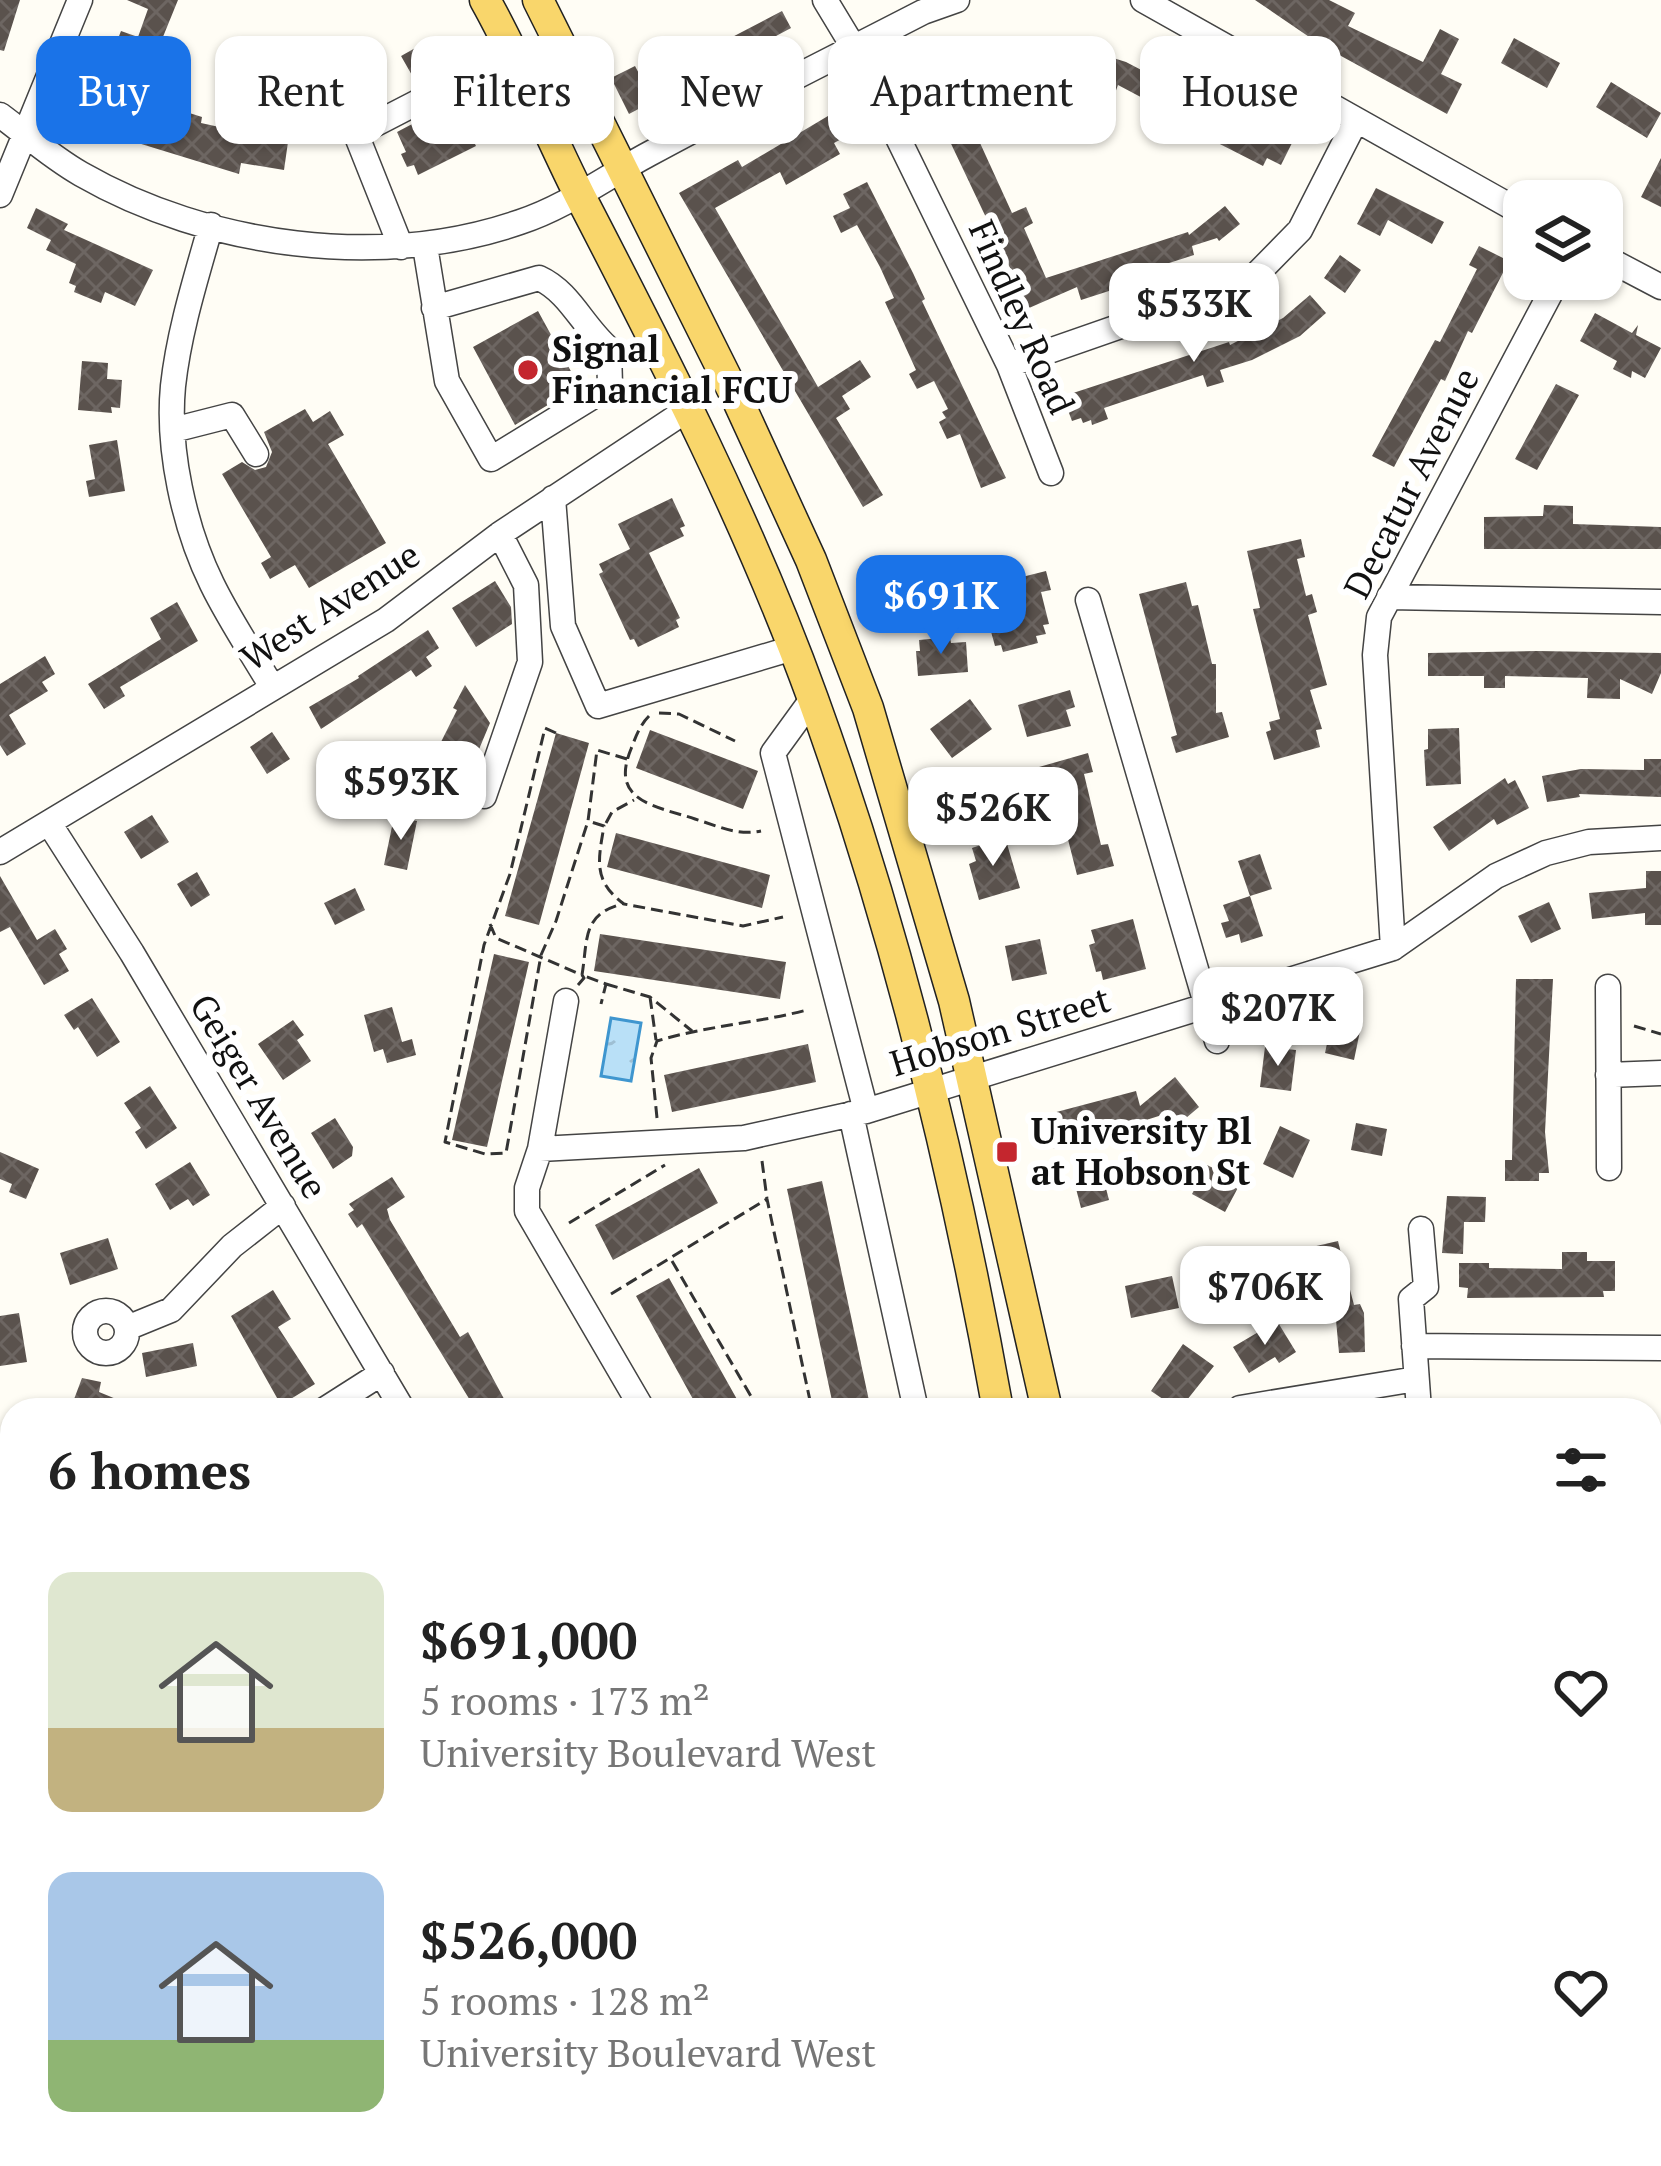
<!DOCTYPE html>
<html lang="en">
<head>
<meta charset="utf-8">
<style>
  :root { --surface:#fff; --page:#f6f6f6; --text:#222; --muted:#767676; --accent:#1a73e8 }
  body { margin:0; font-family:"PT Serif",serif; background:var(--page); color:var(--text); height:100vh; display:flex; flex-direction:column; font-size:45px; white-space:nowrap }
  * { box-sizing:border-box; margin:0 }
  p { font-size:39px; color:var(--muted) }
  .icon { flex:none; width:66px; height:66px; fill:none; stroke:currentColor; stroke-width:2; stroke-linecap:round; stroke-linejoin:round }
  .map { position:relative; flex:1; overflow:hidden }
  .sheet { position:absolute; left:0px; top:1398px; width:1662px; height:768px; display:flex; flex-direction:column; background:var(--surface); border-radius:36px 36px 0 0; box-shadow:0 3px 9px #0004 }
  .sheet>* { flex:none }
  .top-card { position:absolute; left:36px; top:36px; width:1590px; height:108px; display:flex; gap:24px }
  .controls { position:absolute; left:1503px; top:180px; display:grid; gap:24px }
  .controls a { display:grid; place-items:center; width:120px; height:120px; border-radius:24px; background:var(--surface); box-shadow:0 3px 9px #0004; font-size:60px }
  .price { position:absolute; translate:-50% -102px; padding:0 27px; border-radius:24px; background:#fff; color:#222; font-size:39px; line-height:78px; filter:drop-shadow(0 3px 6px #0008) }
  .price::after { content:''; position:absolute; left:50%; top:72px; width:36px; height:27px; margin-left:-18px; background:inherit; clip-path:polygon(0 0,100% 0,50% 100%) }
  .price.on { background:var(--accent); color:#fff }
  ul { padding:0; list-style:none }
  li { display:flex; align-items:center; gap:36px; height:300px; padding:0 48px }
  li span { display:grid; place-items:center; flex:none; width:336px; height:240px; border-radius:24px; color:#555 }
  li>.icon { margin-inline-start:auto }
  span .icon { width:144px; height:144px; fill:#fffc; stroke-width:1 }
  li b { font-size:51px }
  h2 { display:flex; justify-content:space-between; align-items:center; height:144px; padding:0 48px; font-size:51px }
  .chip { padding:0 42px; border-radius:24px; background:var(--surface); box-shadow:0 3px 9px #0004; font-size:42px; line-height:108px }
  .chip.on { background:var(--accent); color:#fff }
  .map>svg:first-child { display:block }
  .park { fill:url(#park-dots) }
  .water { fill:url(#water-ripples); stroke:#3f96cf; stroke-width:3 }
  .building { fill:url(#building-cross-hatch) }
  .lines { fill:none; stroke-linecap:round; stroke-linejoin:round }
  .minor-casing { stroke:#444; stroke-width:27 }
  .major-casing { stroke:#222; stroke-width:33 }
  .path { stroke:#333; stroke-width:3; stroke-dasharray:12 6; stroke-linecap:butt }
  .minor { stroke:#fff; stroke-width:24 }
  .major { stroke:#f9d66b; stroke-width:30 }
  .poi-dot { fill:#c4262e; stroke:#fff; stroke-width:4.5 }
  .labels { text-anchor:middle; stroke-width:12; stroke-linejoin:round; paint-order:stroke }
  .street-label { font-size:36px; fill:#111; stroke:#fff }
  .poi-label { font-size:36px; font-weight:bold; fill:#111; stroke:#fff; text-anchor:start }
</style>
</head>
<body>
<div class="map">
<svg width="1661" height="2166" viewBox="0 0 1661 2166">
  <defs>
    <pattern id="park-dots" width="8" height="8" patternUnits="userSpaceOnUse" patternTransform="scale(3)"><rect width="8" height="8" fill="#d5ebbd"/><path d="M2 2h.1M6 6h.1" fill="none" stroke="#b6c8a1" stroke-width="1.8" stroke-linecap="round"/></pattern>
    <pattern id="water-ripples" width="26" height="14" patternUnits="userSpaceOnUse" patternTransform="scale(3)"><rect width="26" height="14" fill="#b9e0f7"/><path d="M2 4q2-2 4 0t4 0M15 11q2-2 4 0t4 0" fill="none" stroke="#9ebfd3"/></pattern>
    <pattern id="building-cross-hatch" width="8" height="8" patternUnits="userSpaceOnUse" patternTransform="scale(3)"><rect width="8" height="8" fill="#5a524d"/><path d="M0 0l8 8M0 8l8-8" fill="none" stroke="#6d6662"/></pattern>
  </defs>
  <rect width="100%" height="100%" fill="#fffdf5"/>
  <path class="park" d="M1650 1943 1661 1945V2166H1351L1330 2154H1650Z"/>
  <path class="water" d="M611 1018 641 1023 631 1081 601 1076Z"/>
  <path class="building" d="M0 0H20L4 51 0 50Z
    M127 0H178L145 81 117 70 123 53 114 49 121 31 138 37 148 9Z
    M1255 0H1329L1355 13 1348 26 1423 62 1440 29 1459 39 1441 74 1462 84 1447 114 1321 45Z
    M782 11 791 28 629 114 611 78 635 66 644 83Z
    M435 37 448 59 436 65 439 72 417 84 401 56Z
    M1514 38 1560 63 1547 88 1501 63Z
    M1033 42 1091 51 1126 62 1224 113 1228 106 1243 114 1240 118 1268 134 1270 130 1293 141 1281 165 1267 158 1263 166 1210 139 1213 134 1153 100 1152 103 1118 85 1114 96 1087 88 1089 84 1025 77 989 79 986 89 959 97 1012 213 1026 207 1033 223 1024 228 1046 278 1188 232 1189 235 1225 206 1240 224 1219 241 1217 238 1192 246 1194 255 1110 282 1112 290 1081 300 1077 287 1029 308 916 70 970 47 972 52 999 45Z
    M234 55 261 63 250 102 223 94Z
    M1611 82 1661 113 1647 138 1596 107Z
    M454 102 476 146 418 175 414 165 407 167 401 154 406 152 397 132Z
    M127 108 169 131 173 116 181 118 183 111 202 117 201 123 288 142 284 170 241 163 239 174 138 143 115 130Z
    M833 113 845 137 834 143 840 154 786 185 780 172 715 208 818 387 860 360 871 377 842 396 850 409 836 418 883 495 863 507 679 193 738 160 742 167Z
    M1661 158V207L1641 197Z
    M867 182 913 273 925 299 922 301 1006 478 981 488 960 434 947 439 939 422 946 418 942 412 948 409 934 381 917 389 909 374 916 370 885 302 894 298 880 267 857 225 841 233 833 216 850 208 843 194Z
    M1376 188 1444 222 1432 244 1388 220 1380 236 1357 224Z
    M36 208 68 224 64 230 153 270 135 306 105 292 101 303 74 292 76 286 69 283 76 264 46 250 51 240 27 228Z
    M1479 246 1509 261 1472 333 1468 331 1445 381 1441 379 1394 467 1372 456 1435 340 1440 342 1477 269 1469 265Z
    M1340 255 1361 270 1345 293 1324 278Z
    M1310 295 1326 313 1300 336 1252 360 1220 370 1224 382 1207 387 1203 375 1104 408 1108 419 1092 425 1091 420 1083 423 1081 418 1072 421 1066 405 1073 402 1070 394 1229 342 1230 345 1283 318Z
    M538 311 579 386 515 425 473 347Z
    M1595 313 1632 333 1638 325 1636 335 1661 348 1645 378 1632 371 1631 378 1613 369 1617 361 1580 341Z
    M82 361 108 363 107 379 122 380 120 408 111 407 112 413 78 410Z
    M1556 384 1579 395 1537 470 1515 459Z
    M305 409 313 422 330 411 344 435 328 444 386 543 309 588 295 565 270 579 261 563 271 557 222 474 242 462 255 470 266 467 272 452 264 432Z
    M117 440 125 491 89 497 86 481 95 479 89 445Z
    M672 498 685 526 680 528 684 536 649 553 680 618 676 620 679 627 638 647 634 639 630 640 599 574 603 572 599 564 630 549 618 524Z
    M1544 505 1573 506V524L1661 527V549H1484V517L1543 516Z
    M1301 539 1305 557 1297 559 1306 596 1312 594 1317 612 1308 615 1327 685 1310 690 1322 729 1316 730 1320 747 1274 760 1266 732 1271 730 1269 722 1280 719 1253 609 1260 608 1247 551Z
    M1046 571 1051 590 1041 592 1049 624 1043 625 1046 634 1036 636 1038 643 1003 652 1001 645 995 646 987 617 1017 609 1010 580Z
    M495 581 511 607 512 624 476 647 452 608Z
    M1186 582 1192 606 1198 605 1212 664H1216V713L1222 712 1229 737 1176 753 1171 737 1177 735 1139 594Z
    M177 602 198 641 120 687 125 696 104 709 88 684 161 639 150 618Z
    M428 630 439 648 426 657 432 666 416 677 411 670 321 729 309 707 359 678 358 676Z
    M950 637 951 643 966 642 968 672 918 676 916 651H920L919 640Z
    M1537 651 1661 653V673L1652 694 1620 679V699L1587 698 1588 678 1505 676V688H1484V676H1428V653Z
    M45 656 55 674 42 682 48 691 9 715 26 744 7 756 0 745V684Z
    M465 685 490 723 467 778 432 760 457 710 453 708Z
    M1070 690 1075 707 1066 710 1071 726 1027 737 1018 705Z
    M970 699 992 729 952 758 930 729Z
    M1459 728 1461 784 1426 786 1424 750 1428 749V729Z
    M650 730 758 771 743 809 636 768Z
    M272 732 290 759 267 774 250 747Z
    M556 733 589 743 539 925 505 916Z
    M1088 753 1093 772 1084 774 1101 845 1108 844 1114 866 1077 875 1058 800 1049 803 1039 767Z
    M1644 759H1661V797L1579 794 1580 797 1547 802 1542 776 1581 769 1644 770Z
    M959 771 963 788 992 780 998 799 951 813 940 777Z
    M1505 778 1508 784 1515 780 1529 808 1497 825 1494 819 1449 851 1433 827Z
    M152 815 169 842 141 859 124 832Z
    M394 817 417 821 407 870 384 865Z
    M616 833 770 875 762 908 607 867Z
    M1005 837 1020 888 979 900 969 864 976 861 972 848Z
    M1260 854 1272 889 1250 896 1238 861Z
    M1646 871H1661V925H1645V913L1592 919 1589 893 1646 888Z
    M197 872 210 895 191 907 177 884Z
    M0 876 37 940 55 929 67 949 59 954 69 971 44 985 10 927 0 932Z
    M355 888 365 910 335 925 324 903Z
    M1250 896 1263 936 1241 943 1239 934 1226 938 1221 923 1229 921 1223 905Z
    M1549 902 1561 929 1531 943 1518 916Z
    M1133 919 1146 969 1103 980 1101 971 1096 972 1089 945 1095 943 1091 930Z
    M600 934 786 962 780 999 594 971Z
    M1040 939 1047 974 1012 981 1005 946Z
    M494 954 529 962 487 1147 452 1140Z
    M1516 979H1553L1545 1132 1549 1173H1539V1181H1505V1160H1512Z
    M92 998 120 1042 97 1057 78 1027 74 1030 64 1015Z
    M392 1007 402 1042 412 1039 416 1055 387 1063 383 1049 374 1052 364 1015Z
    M293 1020 304 1035 297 1040 311 1061 283 1080 258 1044Z
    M1331 1025 1360 1031 1354 1060 1325 1053Z
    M808 1044 816 1082 672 1112 664 1075Z
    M1265 1047 1296 1050 1291 1091 1260 1087Z
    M1175 1077 1199 1107 1173 1129 1162 1115 1054 1149 1045 1115 1136 1091 1140 1106Z
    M150 1086 177 1128 146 1149 135 1132 141 1128 124 1103Z
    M335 1118 353 1147 352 1156 333 1169 311 1133Z
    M1356 1123 1387 1129 1382 1156 1351 1150Z
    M1280 1126 1310 1140 1293 1178 1263 1164Z
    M0 1152 39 1169 26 1199 9 1192 12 1184 0 1179Z
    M190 1162 210 1195 193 1206 188 1199 170 1210 155 1184Z
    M1207 1165 1241 1182 1225 1212 1192 1194Z
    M699 1168 718 1203 613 1260 595 1225Z
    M1101 1169 1109 1200 1081 1208 1073 1177Z
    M392 1177 405 1197 387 1209 390 1220 460 1337 468 1332 510 1410H476L362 1224 357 1228 348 1214 354 1210 349 1204Z
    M822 1181 871 1410H834L787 1189Z
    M1447 1196 1486 1197 1485 1222H1464L1463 1254 1442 1253Z
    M108 1238 118 1269 70 1285 60 1253Z
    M1338 1241 1347 1278 1285 1294V1297L1254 1302 1253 1291 1235 1293 1233 1277 1303 1268 1299 1250Z
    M1562 1252H1587V1261H1615V1291H1603L1604 1297 1467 1298 1468 1288 1459 1287V1263H1489V1268L1562 1269Z
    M1172 1276 1179 1308 1131 1318 1125 1286Z
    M669 1278 743 1410H699L636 1296Z
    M1347 1278 1354 1305 1360 1304 1364 1313 1365 1352 1339 1353 1333 1287Z
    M273 1290 291 1319 278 1327 315 1384 281 1405 231 1316Z
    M19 1313 27 1362 0 1366V1316Z
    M1277 1321 1296 1352 1279 1363 1275 1357 1249 1373 1233 1347Z
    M193 1343 197 1366 146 1377 142 1353Z
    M1183 1344 1214 1366 1179 1410 1151 1391Z
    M82 1378 101 1382 99 1392 143 1410H70Z"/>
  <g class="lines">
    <defs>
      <path id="minor" d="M825 0 854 48 1009 365 1051 473
        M1143 0 1524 214
        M0 115C27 135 51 157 81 174 208 247 381 270 520 222 566 207 606 177 649 154 739 105 832 59 923 12L957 0
        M0 195 80 0
        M211 225C196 278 179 331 173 386 167 449 184 527 212 584 229 619 252 653 272 687
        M425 246 447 381 491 459 610 386 609 349C583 327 570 292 539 278L434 308
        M401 247 356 134 513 53
        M1602 256 1661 287
        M1009 365 1250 281 1300 230 1355 122
        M173 430 232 415 256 454
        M553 498 563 626 598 706 793 648
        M1389 597 1661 602
        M1088 600 1217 1041
        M813 698 773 753 866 1111
        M484 796 530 662 526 585 500 534
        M49 823 132 953 403 1410
        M0 852 386 620 500 534 690 408
        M1393 948 1375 655 1379 617 1558 279
        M1608 987 1609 1168
        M566 1001 540 1149 527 1188V1211L643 1410
        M1608 1075 1661 1073
        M851 1114 916 1410
        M540 1149 744 1138 866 1111 1393 948 1496 876 1546 853 1589 842 1661 838
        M85 1332a21 21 0 1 1 42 0a21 21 0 1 1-42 0Z
        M127 1328 171 1310 232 1246 283 1206
        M1414 1346 1661 1348
        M1240 1408 1416 1379
        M324 1410 382 1373
        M1419 1410 1411 1299 1426 1287 1421 1229
        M0 1481 12 1488
        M0 1813 12 1780
        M0 2131 12 2132
        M516 2154V2166
        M803 2154V2166
        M1313 2154 1334 2166
        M61 2166 64 2154"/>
      <path id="major" d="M485 0C521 64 547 131 580 196 665 360 750 525 813 699 896 928 955 1170 998 1410
        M538 0 739 403 811 560 868 708 954 1001 1047 1410
        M1082 2154 1083 2166
        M1126 2154 1128 2166"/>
    </defs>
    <use href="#minor" class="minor-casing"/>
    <use href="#major" class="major-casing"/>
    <path class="path" d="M659 713 679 714 735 741
      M649 716C640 725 636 736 631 749 609 802 656 806 695 819 718 826 737 836 761 831
      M556 733 545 728 510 874 484 945 445 1142 485 1154 506 1153 541 955 556 921 588 821
      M627 759 597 750 588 821 604 826C598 861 593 881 624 904L743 926 783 917
      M606 823 612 812 634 800
      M490 924 496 938 582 975C588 938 582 915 622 904
      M606 984 650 997 692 1031
      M578 985 584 978 582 975 606 984 601 1004
      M650 997 656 1040
      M1634 1026 1661 1034
      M657 1118 651 1058 657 1041C706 1026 757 1023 807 1010
      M762 1161 767 1199
      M569 1223 665 1165
      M672 1261 759 1410
      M611 1294 767 1199 812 1410
      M1650 2018 1661 2021
      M904 2154V2166
      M926 2154 945 2166
      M1050 2154 1051 2166
      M1628 2154 1634 2166
      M1011 2159 1014 2154"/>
    <use href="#minor" class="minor"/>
    <use href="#major" class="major"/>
  </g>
  <g class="poi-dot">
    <circle cx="528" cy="370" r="12"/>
    <rect x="995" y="1140" width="24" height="24" rx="6"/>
  </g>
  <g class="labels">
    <g class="street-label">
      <text transform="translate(1022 317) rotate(66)" y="13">Findley Road</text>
      <text transform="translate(1411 483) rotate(-63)" y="13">Decatur Avenue</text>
      <text transform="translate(330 606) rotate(-33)" y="13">West Avenue</text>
      <text transform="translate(1000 1031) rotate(-17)" y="13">Hobson Street</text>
      <text transform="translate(259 1096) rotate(59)" y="13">Geiger Avenue</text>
    </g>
    <g class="poi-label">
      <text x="552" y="362">Signal<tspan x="552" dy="41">Financial FCU</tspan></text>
      <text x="1031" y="1144">University Bl<tspan x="1031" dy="41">at Hobson St</tspan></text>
    </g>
  </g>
</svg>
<div class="controls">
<a><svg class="icon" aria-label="layers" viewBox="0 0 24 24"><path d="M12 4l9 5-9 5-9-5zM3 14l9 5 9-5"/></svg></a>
</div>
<b class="price" style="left:1194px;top:365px">$533K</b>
<b class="price on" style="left:941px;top:657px">$691K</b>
<b class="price" style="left:401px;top:843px">$593K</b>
<b class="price" style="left:993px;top:869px">$526K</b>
<b class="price" style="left:1278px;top:1069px">$207K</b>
<b class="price" style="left:1265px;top:1348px">$706K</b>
<div class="top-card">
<a class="chip on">Buy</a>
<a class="chip">Rent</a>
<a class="chip">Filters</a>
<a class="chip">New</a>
<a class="chip">Apartment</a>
<a class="chip">House</a>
</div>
<section class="sheet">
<h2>6 homes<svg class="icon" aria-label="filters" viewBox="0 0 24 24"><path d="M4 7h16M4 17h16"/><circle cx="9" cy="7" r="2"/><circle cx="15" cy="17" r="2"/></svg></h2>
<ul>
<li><span style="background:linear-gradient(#dfe7d0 65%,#c2b280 0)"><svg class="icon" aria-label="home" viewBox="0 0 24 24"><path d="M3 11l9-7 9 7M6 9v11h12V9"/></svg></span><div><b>$691,000</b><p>5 rooms · 173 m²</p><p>University Boulevard West</p></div><svg class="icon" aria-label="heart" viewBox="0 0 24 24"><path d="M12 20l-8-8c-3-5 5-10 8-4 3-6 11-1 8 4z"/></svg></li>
<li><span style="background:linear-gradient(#a9c7e8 70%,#8fb573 0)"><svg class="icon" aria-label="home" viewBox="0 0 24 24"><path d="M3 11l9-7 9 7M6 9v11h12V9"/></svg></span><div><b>$526,000</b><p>5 rooms · 128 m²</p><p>University Boulevard West</p></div><svg class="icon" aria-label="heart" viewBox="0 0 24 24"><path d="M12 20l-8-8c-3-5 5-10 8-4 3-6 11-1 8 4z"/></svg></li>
</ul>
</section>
</div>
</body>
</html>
